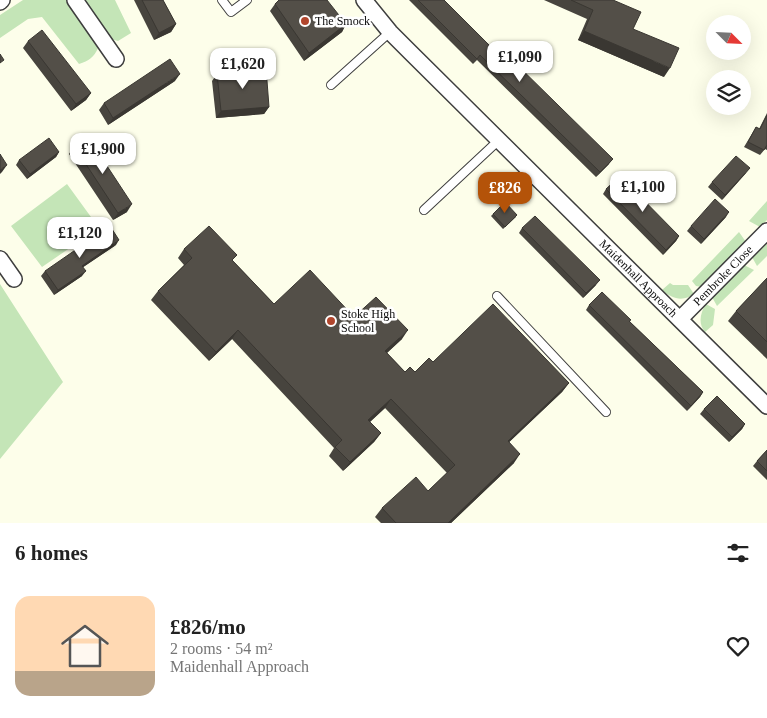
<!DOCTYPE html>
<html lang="en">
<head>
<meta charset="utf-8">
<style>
  :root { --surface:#fff; --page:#f6f6f6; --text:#222; --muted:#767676; --accent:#b45309 }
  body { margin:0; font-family:Georgia,serif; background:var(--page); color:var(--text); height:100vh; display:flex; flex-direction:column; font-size:19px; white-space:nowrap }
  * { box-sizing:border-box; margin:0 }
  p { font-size:16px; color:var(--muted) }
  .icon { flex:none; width:28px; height:28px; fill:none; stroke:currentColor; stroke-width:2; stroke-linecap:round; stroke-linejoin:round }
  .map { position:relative; height:523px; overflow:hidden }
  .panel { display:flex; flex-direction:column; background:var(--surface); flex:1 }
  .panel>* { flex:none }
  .needle { width:32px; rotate:114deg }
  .fabs { position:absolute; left:706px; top:15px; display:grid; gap:10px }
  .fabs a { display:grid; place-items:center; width:45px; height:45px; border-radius:50%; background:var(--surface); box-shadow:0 5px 20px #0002; font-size:25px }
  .price { position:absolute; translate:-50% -42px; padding:0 11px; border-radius:10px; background:#fff; color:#222; font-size:16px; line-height:32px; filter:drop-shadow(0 1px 2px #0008) }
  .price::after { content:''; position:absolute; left:50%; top:30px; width:15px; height:11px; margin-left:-8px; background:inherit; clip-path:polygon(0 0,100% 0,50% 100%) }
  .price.on { background:var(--accent); color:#fff }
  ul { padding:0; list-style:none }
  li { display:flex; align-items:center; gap:15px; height:125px; padding:0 15px }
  li span { display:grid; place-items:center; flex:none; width:140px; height:100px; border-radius:15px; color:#555 }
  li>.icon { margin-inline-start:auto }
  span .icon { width:60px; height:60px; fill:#fffc; stroke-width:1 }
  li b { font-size:21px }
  h2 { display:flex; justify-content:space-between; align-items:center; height:60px; padding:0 15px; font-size:21px }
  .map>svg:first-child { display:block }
  .green { fill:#c4e5b7 }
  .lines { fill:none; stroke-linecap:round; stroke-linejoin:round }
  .service-casing { stroke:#3e3e3e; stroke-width:10 }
  .minor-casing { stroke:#3e3e3e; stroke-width:18 }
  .service { stroke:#fff; stroke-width:8 }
  .minor { stroke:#fff; stroke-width:15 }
  .wall { fill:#47443e }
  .shaded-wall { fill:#3a3732 }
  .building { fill:#534f48; stroke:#3a3732 }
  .poi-dot { fill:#b1462d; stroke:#fff; stroke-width:2 }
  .labels { text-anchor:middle; stroke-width:5; stroke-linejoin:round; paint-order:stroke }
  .poi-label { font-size:12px; fill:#0b0b0b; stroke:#fff; text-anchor:start }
  .street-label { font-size:12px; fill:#0b0b0b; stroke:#fff }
</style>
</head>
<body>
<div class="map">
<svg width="767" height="523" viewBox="0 0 767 523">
  <rect width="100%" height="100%" fill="#fdfeea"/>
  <path class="green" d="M23 0H66L98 48C94 57 89 61 79 64L42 17 28 19 0 38V15Z
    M82 0H115L131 33 118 41 107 38Z
    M67 184 99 228 42 267 11 226Z
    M767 201V220L760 227 749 221Z
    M739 232 746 242 702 287 696 286 692 281Z
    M767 242V256L757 266 752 257Z
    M744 265 754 270 717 306 712 297Z
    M670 283 673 285H688L694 294C683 302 672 299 662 290Z
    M0 284 63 382 0 459Z
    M706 304 715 309 713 325 705 332C698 324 700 313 706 304Z"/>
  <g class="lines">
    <defs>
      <path id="service" d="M222 0 231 12 247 0
        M331 85 390 32
        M424 210 499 140
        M497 296 606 412"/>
      <g id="minor">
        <path d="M75 0 116 59"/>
        <path id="s1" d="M364 0 390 32 410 52 767 406"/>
        <path d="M0 2 2 0"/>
        <path d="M0 259 14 279"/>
        <path id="s2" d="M680 319 767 231"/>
      </g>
    </defs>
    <use href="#service" class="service-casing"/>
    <use href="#minor" class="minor-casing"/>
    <use href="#service" class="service"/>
    <use href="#minor" class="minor"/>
  </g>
  <path class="wall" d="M134 0H163L176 24 171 32 154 40Z
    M409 0H444L609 164 596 177 477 60 473 64Z
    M544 0H613L633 29 664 77 578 40 587 19Z
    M275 4 346 24 342 32 304 61 270 11Z
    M28 41 91 93 86 100 71 111 23 48Z
    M226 72 269 107 264 114 216 118 212 81 217 74H225Z
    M175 81 108 125 99 110 104 103Z
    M767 113V150L765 149 760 155 744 147 756 127 759 129Z
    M74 146 127 212 113 220 69 154Z
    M59 152 56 157 27 179 16 165 19 160Z
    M746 173 722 200 708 187 712 182Z
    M606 189 679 236 676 241 663 255 603 194Z
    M493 214 516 217 503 229 491 216Z
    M726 217 701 244 687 231 691 226Z
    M522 228 596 285 583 298 519 233Z
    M116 245 83 267 82 276 54 295 41 276 45 271Z
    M184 249 233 261 274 304 354 317 402 339 387 353 405 372H415L433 362 569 383 562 392 509 442 514 463 451 523H381L375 517 382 508 428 491 447 473 385 408 370 422 381 433 374 442 343 471 329 456 334 448 232 339 209 361 151 300 158 291 184 265 178 258Z
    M767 278V359L728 321 736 311Z
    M589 305 629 321 703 392 700 397 687 411 586 310Z
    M704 409 745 424 742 429 729 442 700 414Z
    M767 450V480L753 466 757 461Z"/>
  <path class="shaded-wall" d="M176 24 171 32 154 40 159 33Z
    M346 24 342 32 304 61 309 53Z
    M584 31 670 68 664 77 578 40Z
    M180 74 175 81 108 125 113 118Z
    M91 93 86 100 71 111 76 104Z
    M269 107 264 114 216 118 221 111Z
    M59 152 56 157 27 179 30 174Z
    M613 159 609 164 596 177 600 172Z
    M7 165 2 172 0 174V170Z
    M750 168 746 173 722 200 725 195Z
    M132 204 127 212 113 220 118 213Z
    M729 212 726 217 701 244 704 239Z
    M679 236 676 241 663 255 666 250Z
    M119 240 116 245 79 270 82 266Z
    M86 271 82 276 54 295 58 290Z
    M600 280 596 285 583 298 586 293Z
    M238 330 232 339 209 361 216 352Z
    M408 330 402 339 379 360 385 351Z
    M569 383 562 392 501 450 508 441Z
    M703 392 700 397 687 411 691 406Z
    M391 399 385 408 362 429 368 420Z
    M745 424 742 429 729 442 732 437Z
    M381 433 374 442 343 471 350 462Z
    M520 454 514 463 451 523H448Z"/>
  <path class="building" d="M142 0H163L176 24 159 33Z
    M279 0H327L346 24 309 53 275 4Z
    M418 0H444L501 57 505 53 613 159 600 172 480 55 477 59Z
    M571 0H613L641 12 633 29 679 48 670 68 584 31 593 10Z
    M42 30 91 93 76 104 28 41Z
    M0 54 4 60 0 63Z
    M170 59 180 74 113 118 104 103Z
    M266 68 269 107 221 111 217 74 226 73V72Z
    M767 115V145L764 150 748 142 756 127 760 129Z
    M88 137 132 204 118 213 74 146Z
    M49 138 59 152 30 174 19 160Z
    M0 154 7 165 0 170Z
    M736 156 750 168 725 195 712 182Z
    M620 176 679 236 666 250 606 189Z
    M715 199 729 212 704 239 691 226Z
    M505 202 517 215 505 227 493 214Z
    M535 216 600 280 586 293 522 228Z
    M110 226 119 240 82 266 86 271 58 290 45 271Z
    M209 226 237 255 232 260 274 304 310 270 354 317 376 297 408 330 385 351 405 372 410 367 415 372 429 358 433 362 493 304 569 383 508 441 520 454 448 523H396L382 508 416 477 428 491 455 465 391 399 368 420 381 433 350 462 335 447 342 440 238 330 216 352 158 291 192 258 184 249Z
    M767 278V342L736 311Z
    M602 292 631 320 629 321 703 392 691 406 589 305Z
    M717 396 745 424 732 437 704 409Z
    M767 450V471L757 461Z"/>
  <g class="poi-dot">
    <circle cx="305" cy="21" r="5"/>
    <circle cx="331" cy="321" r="5"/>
  </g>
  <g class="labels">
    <g class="poi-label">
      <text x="315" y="25">The Smock</text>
      <text x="341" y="318">Stoke High<tspan x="341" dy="14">School</tspan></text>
    </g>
    <g class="street-label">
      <text dy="4" stroke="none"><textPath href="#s2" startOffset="61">Pembroke Close</textPath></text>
      <text dy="4" stroke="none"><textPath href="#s1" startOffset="391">Maidenhall Approach</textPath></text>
    </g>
  </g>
</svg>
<div class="fabs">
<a><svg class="needle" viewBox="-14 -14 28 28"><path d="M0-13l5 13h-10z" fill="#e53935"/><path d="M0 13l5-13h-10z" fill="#767676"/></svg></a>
<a><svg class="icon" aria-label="layers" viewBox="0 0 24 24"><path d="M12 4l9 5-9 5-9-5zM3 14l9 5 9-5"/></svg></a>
</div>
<b class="price" style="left:520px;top:83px">£1,090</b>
<b class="price" style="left:243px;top:90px">£1,620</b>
<b class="price" style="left:103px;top:175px">£1,900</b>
<b class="price" style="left:643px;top:213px">£1,100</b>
<b class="price on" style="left:505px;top:214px">£826</b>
<b class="price" style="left:80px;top:259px">£1,120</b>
</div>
<section class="panel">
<h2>6 homes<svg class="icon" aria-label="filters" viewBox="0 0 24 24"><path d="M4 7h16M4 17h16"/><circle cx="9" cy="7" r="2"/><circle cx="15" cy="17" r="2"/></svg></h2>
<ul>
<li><span style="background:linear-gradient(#ffd9b3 75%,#b9a48a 0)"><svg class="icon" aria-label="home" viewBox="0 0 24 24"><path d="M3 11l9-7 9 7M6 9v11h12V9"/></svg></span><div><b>£826/mo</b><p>2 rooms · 54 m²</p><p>Maidenhall Approach</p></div><svg class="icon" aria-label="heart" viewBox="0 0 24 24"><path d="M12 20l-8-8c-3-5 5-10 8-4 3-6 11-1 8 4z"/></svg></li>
</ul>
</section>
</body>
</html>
